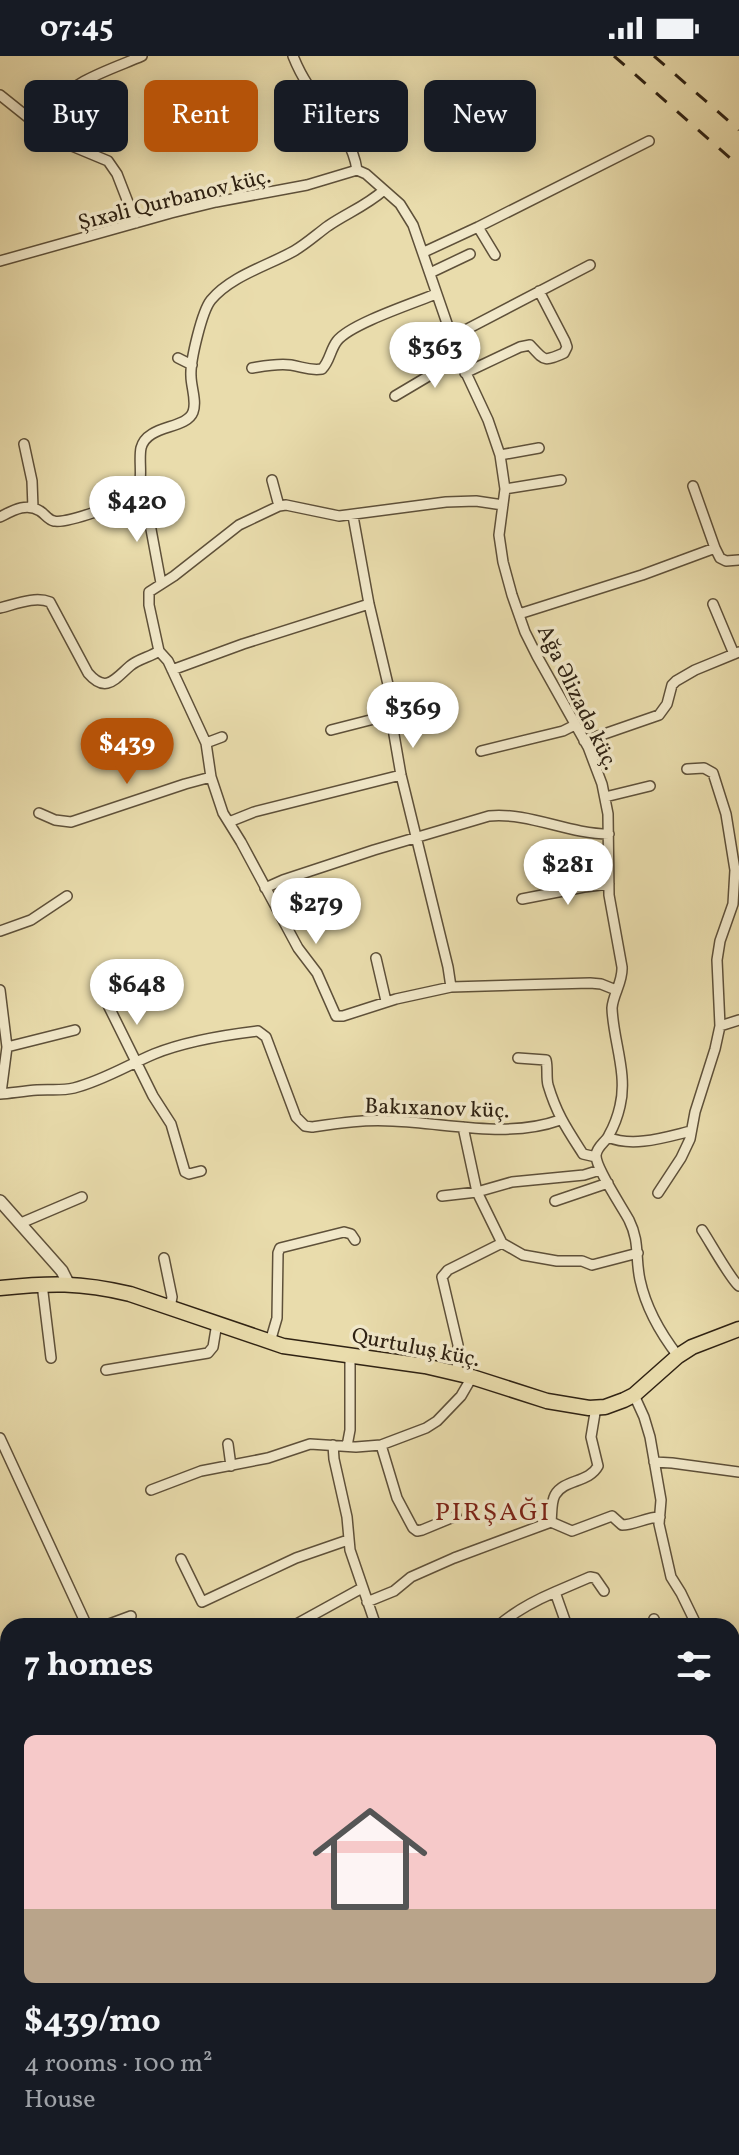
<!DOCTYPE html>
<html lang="en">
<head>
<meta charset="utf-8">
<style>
  :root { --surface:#171b24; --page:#20242c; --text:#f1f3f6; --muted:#9ea1a6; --line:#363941; --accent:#b45309 }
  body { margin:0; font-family:Vollkorn,serif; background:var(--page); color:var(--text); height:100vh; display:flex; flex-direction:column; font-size:30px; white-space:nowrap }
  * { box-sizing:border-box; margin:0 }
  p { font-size:26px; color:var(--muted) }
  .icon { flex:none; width:44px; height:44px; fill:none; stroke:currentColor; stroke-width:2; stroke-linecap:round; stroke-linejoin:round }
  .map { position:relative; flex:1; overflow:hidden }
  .panel { position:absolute; left:0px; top:1562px; width:740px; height:538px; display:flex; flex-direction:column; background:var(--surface); border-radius:24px 24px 0 0; box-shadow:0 4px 20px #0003 }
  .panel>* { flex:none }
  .hud { position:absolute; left:24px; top:24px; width:692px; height:72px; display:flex; gap:16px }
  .price { position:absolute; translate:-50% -68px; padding:0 18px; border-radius:28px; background:#fff; color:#222; font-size:26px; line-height:52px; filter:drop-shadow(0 2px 4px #0008) }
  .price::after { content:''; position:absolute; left:50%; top:48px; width:24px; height:18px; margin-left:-12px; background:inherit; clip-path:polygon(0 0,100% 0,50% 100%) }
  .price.active { background:var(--accent); color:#fff }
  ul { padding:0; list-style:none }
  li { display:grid; align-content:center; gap:16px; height:424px; padding:0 24px }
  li+li { border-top:2px solid var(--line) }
  li span { display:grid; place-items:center; height:248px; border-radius:12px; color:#555 }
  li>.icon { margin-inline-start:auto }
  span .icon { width:144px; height:144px; fill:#fffc; stroke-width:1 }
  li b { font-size:34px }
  h2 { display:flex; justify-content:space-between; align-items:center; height:96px; padding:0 24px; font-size:34px }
  .pill { padding:0 28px; border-radius:12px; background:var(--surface); box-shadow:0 4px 20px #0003; font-size:28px; line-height:72px }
  .pill.active { background:var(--accent); color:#fff }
  .status { display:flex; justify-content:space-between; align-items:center; height:56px; padding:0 40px; background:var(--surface); direction:ltr }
  .status svg { height:22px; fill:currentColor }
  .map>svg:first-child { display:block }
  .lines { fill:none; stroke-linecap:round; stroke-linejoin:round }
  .minor-casing { stroke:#5e5039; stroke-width:12 }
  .tertiary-casing { stroke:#5e5039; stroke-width:14 }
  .primary-casing { stroke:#2f2213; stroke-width:17 }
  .minor { stroke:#f1e8c9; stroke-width:9 }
  .tertiary { stroke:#f1e8c9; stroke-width:11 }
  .primary { stroke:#e9dcac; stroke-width:14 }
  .rail { stroke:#2f2213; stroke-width:3; stroke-dasharray:14 14; stroke-linecap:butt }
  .labels { text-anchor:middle; stroke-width:7; stroke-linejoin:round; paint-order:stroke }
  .street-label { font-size:22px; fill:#2f2213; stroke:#f1e8c9 }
  .quarter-label { font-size:26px; letter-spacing:2px; fill:#7a1f14; stroke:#f1e8c9 }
</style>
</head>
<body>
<div class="status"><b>07:45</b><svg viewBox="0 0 49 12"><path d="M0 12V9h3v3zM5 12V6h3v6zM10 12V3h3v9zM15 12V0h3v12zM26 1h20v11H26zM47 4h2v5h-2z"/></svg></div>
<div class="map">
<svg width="739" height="2099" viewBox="0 0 739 2099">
  <rect width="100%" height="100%" fill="#e9dcac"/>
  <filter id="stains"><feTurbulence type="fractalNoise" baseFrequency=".0025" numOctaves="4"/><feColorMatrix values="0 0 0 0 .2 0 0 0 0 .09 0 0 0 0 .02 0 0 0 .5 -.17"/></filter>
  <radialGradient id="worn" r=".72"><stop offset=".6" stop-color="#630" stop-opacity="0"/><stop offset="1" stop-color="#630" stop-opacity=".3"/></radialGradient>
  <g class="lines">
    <defs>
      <path id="minor" d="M293 0C297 10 302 20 308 29 326 57 352 80 357 114
        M0 39 45 75 72 90 108 105 117 118 136 167
        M337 69 386 40
        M45 75C48 67 50 58 54 51 70 25 115 12 142 0
        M357 114 366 118 400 148 413 169 459 302 488 364 500 399 505 433 499 479 503 506 512 539 525 576 537 600 588 691 602 728 608 758 609 839 622 911C623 926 613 938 612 952 613 984 628 1018 620 1050 618 1059 614 1070 609 1079 606 1086 597 1090 596 1099 595 1111 622 1151 629 1164 640 1186 635 1201 640 1224 646 1252 661 1278 678 1300
        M478 171 495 199
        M424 196 478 171 649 85
        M0 205 171 157 216 146 307 129 357 114
        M430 217 470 198
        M452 281 590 209
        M178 302 192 309
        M252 312C264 310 278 307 291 309 303 311 310 315 322 313 330 305 330 294 337 285 350 268 414 247 436 238
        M465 317 520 291 530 289C545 305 543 306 564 297L567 291 565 285 539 235
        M395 340 459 302
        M24 388 32 425 33 452
        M500 399 539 392
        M272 424 279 450
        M693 430 715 492
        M505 433 561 424
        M137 436 142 442 147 452 161 527
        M353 460 369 548 390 637 392 667 401 719 448 911 451 931
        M0 461C12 455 26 446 40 455 45 458 48 464 54 465 66 468 124 447 134 439 145 429 138 406 141 392 147 368 186 374 193 356 197 345 191 331 191 320 190 305 202 255 211 244 231 220 267 210 294 195 306 188 317 178 328 170 347 157 366 150 384 134
        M713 548 734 598
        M0 552C16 548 35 540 50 546L88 617C106 638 115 623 130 610 138 603 150 601 159 595
        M519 558 642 519 715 492 720 502 726 505 739 504
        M159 595 168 605 206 687 211 721 223 757 241 786 298 892 317 917 336 960H343L396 943 451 931 590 927 601 928 616 934
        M159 595 149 549V536L174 520 239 469 279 450 286 449 339 460 446 446 476 445 503 449
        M172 614 243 588 369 548
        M331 674 421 651
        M584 685 659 659 667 648 672 629 676 625 695 614 739 596
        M206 687 222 681
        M481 695 563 675 575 669
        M605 741 650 730
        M39 757 55 764 71 766 185 728 211 721
        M229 766 254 756 401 719
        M265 832 283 824 374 794 489 760C529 756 568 778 609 778
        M522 843 584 831 609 828
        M0 875 31 864 67 840
        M376 902 386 945
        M129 930 106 937V945L153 1040 171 1068 185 1116 189 1118 201 1115
        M0 934 7 991 1 1037
        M720 970 739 964
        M7 991 75 974
        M518 1002 546 1004C548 1012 546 1021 548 1029 557 1059 567 1073 583 1098L596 1101
        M0 1038C11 1037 25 1035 37 1034 50 1033 61 1035 74 1032 102 1025 128 1009 154 998 186 985 224 979 258 975L266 981 296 1061 305 1070 312 1071C339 1067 365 1063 393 1065 448 1067 507 1083 560 1064
        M463 1071 477 1136 502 1187 523 1199 557 1205H582L592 1209 638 1197
        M608 1081C633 1092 666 1081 691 1075
        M658 1137 681 1102 690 1083 695 1056 715 993 720 970 717 904 720 885 733 848 735 814 726 758 713 717 704 712 687 713
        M442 1140 477 1136 512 1126 584 1119 600 1114
        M555 1145 608 1127
        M21 1167 82 1141
        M702 1174C710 1186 731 1224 739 1230
        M164 1202 172 1241 170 1252
        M42 1228 51 1302
        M270 1286 277 1262 278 1197 280 1192 344 1176 351 1178 355 1184
        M106 1314 208 1297 213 1291 217 1267
        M457 1318 458 1289 442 1221 448 1214 502 1187
        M634 1339 644 1361 650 1381 661 1444 659 1468 671 1521 681 1537 697 1570
        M0 1382 87 1570
        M228 1388 231 1410
        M333 1389 334 1403 347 1461 350 1494 376 1570
        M381 1389 397 1442 413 1472 417 1475 422 1474 456 1460
        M347 1390 350 1374V1299
        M654 1406 672 1407 739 1416
        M151 1434 201 1415 268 1402 310 1388 356 1391 381 1389 426 1372 437 1365 461 1340 472 1321
        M551 1466C552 1458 551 1446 555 1439 564 1423 589 1427 598 1410L591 1381 596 1351
        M181 1503 202 1546 296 1502 348 1484
        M555 1536 590 1521 595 1522 604 1535
        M367 1546 394 1535 411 1521 454 1502 551 1466 572 1475 612 1460 622 1469C635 1469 646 1461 660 1461
        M654 1563 657 1570
        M104 1570 131 1560
        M293 1570 362 1532
        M498 1570C515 1555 534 1545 555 1536L567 1570
        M732 1610 739 1615
        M732 1796 739 1790
        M0 1860 8 1855
        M732 1997 739 2013
        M140 2092 143 2099
        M271 2092 275 2099
        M490 2092 496 2099
        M101 2099 116 2092
        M735 2099 739 2097"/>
      <path id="tertiary" d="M0 1145 62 1215 68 1227
        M732 1678 739 1672
        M243 2099 252 2092"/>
      <path id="primary" d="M0 1232C50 1227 80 1226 130 1238L283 1290 425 1310 472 1321 547 1345 589 1352 605 1351 624 1344 634 1339 678 1300 692 1291 739 1273"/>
    </defs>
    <use href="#minor" class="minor-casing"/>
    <use href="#tertiary" class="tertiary-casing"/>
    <use href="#primary" class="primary-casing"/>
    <use href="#minor" class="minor"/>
    <use href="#tertiary" class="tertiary"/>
    <use href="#primary" class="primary"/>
    <path class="rail" d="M614 0 739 110
      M654 0 739 74"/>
  </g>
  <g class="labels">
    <g class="street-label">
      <text transform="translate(174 142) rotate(-14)" y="8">Şıxəli Qurbanov küç.</text>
      <text transform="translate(579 641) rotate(64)" y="8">Ağa Əlizadə küç.</text>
      <text transform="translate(437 1051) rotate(2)" y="8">Bakıxanov küç.</text>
      <text transform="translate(416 1290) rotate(11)" y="8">Qurtuluş küç.</text>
    </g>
    <g class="quarter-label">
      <text x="493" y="1464">PIRŞAĞI</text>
    </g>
  </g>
  <rect width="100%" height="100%" filter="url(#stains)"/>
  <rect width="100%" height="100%" fill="url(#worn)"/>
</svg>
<b class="price" style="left:435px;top:334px">$363</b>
<b class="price" style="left:137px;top:488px">$420</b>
<b class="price" style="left:413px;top:694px">$369</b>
<b class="price active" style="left:127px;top:730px">$439</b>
<b class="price" style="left:568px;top:851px">$281</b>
<b class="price" style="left:316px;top:890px">$279</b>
<b class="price" style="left:137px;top:971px">$648</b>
<div class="hud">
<a class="pill">Buy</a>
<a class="pill active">Rent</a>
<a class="pill">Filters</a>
<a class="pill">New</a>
</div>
<section class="panel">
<h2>7 homes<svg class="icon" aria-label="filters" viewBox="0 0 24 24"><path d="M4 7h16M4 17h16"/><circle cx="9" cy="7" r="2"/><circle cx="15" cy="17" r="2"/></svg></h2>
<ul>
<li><span style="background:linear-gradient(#f6c9c9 70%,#b9a48a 0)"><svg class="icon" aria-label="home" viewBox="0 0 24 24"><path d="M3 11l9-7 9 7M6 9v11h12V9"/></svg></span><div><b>$439/mo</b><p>4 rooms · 100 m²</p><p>House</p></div></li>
</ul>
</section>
</div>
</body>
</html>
